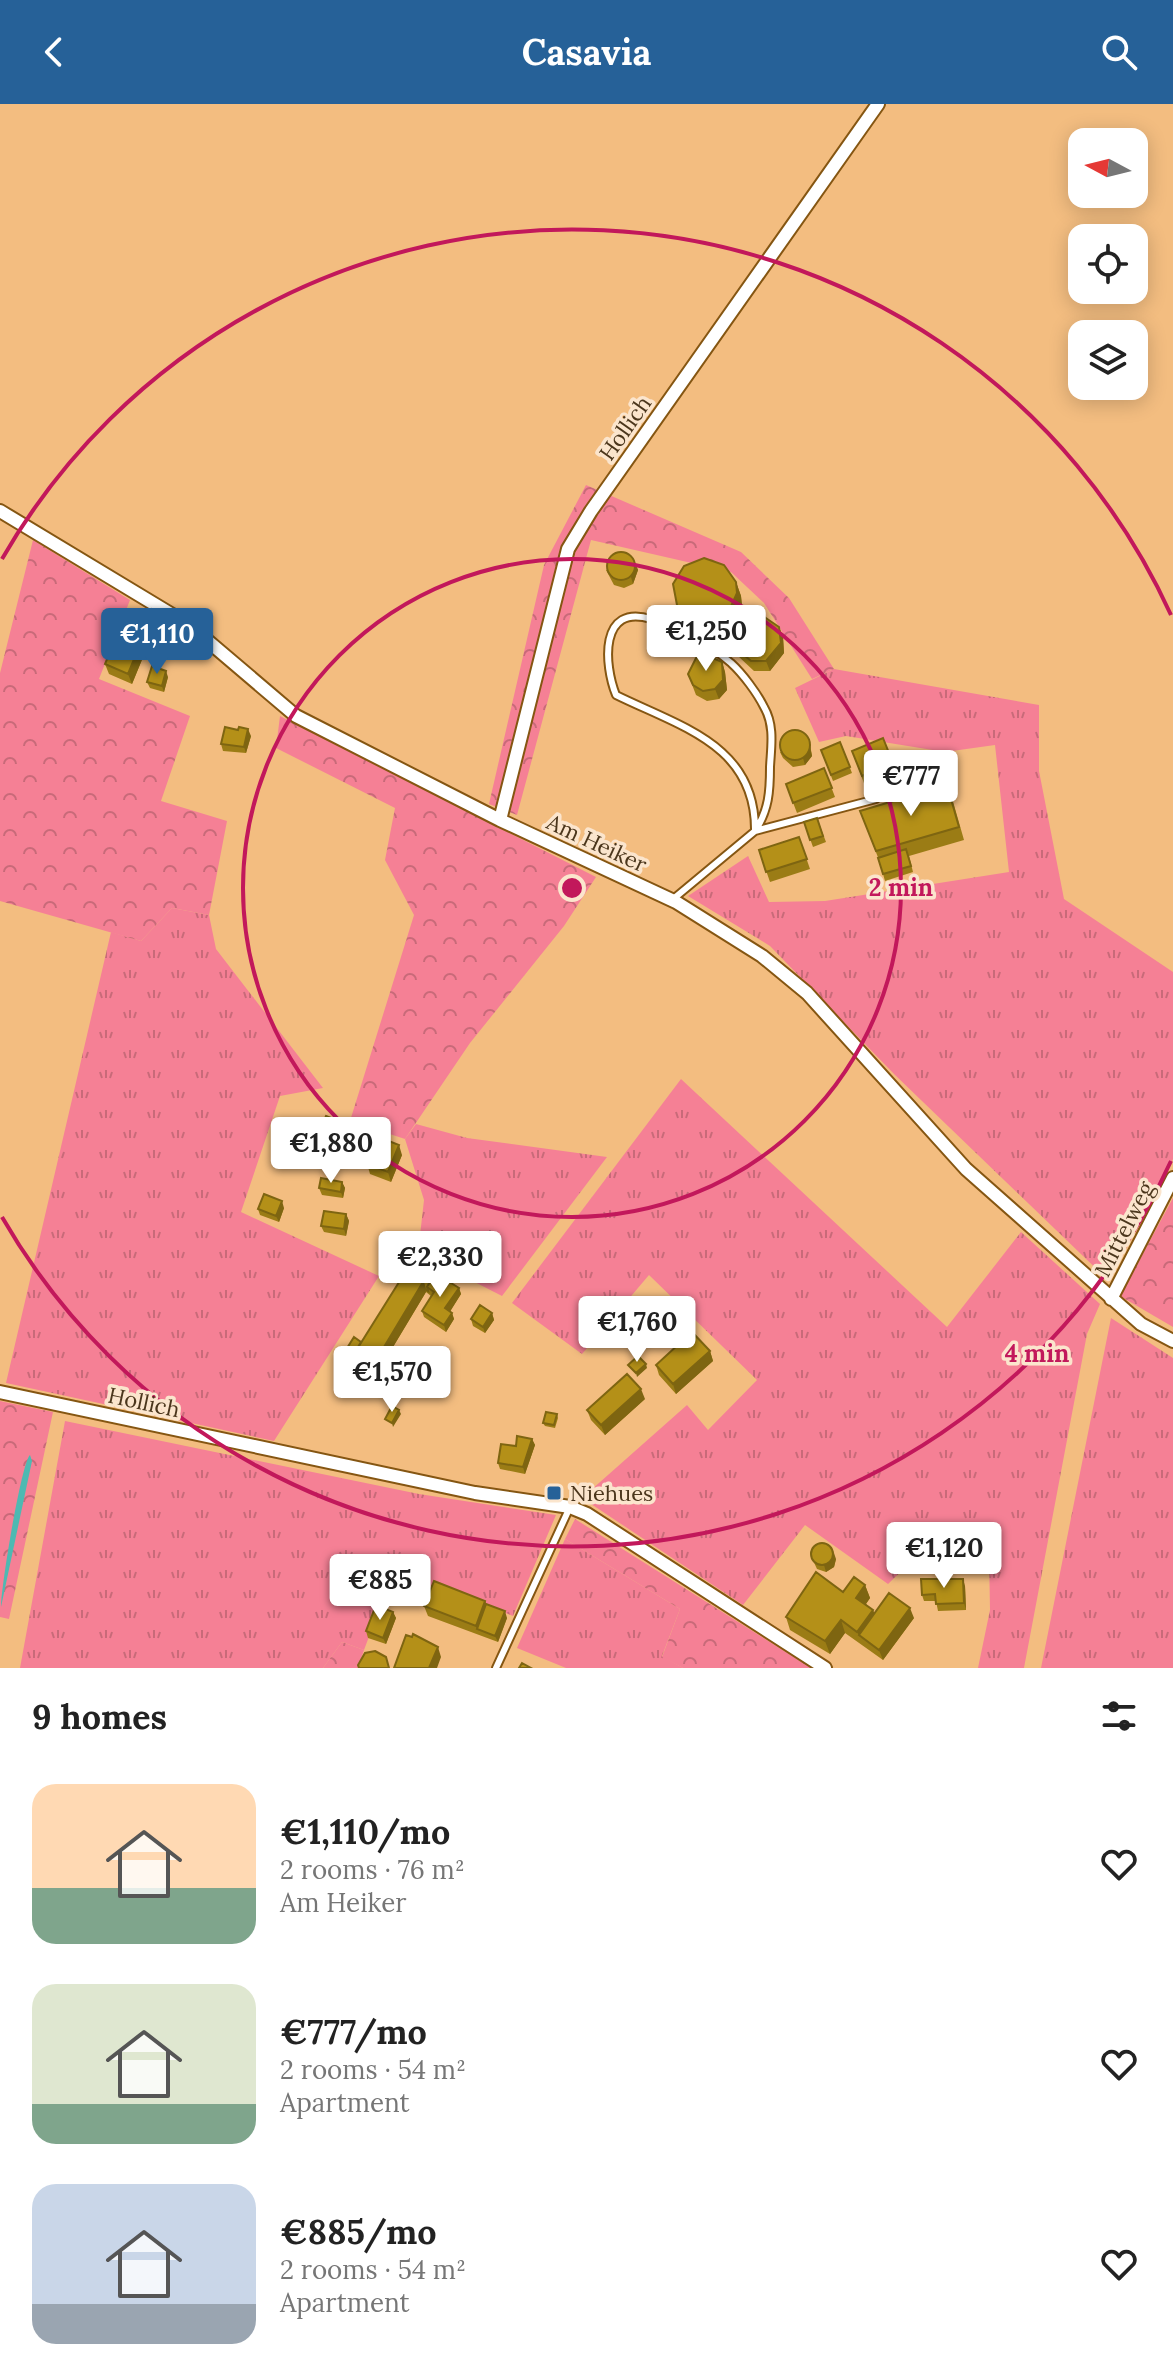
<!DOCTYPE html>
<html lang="en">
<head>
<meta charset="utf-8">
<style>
  :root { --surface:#fff; --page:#f6f6f6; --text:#222; --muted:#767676; --accent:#266198 }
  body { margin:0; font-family:Lora,serif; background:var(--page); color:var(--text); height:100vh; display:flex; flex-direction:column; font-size:30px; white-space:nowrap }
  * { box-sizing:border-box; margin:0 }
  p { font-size:26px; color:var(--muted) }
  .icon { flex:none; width:44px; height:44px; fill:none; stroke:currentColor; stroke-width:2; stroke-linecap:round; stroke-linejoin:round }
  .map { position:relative; height:1564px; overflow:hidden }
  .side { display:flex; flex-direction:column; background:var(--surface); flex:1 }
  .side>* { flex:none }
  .needle { width:52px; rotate:277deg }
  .fabs { position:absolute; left:1068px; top:24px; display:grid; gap:16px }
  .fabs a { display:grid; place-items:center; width:80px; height:80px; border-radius:16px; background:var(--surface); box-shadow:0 4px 20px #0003; font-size:40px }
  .price { position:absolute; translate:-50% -68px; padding:0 18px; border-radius:8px; background:#fff; color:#222; font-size:26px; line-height:52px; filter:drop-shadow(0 2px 4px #0008) }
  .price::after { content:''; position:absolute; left:50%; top:48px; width:24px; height:18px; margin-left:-12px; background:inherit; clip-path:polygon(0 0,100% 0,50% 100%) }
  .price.on { background:var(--accent); color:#fff }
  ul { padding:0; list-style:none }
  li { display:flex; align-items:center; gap:24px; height:200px; padding:0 32px }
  li span { display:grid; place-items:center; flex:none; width:224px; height:160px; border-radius:24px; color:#555 }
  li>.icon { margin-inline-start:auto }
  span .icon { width:96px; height:96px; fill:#fffc; stroke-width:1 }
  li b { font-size:34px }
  h2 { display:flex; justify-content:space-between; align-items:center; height:96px; padding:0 32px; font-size:34px }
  header { display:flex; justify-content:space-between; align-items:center; height:104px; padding:0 32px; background:var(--accent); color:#fff; font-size:36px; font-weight:700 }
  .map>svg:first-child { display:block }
  .grass { fill:url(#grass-tufts) }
  .forest { fill:url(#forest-crowns) }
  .water { fill:#4eb9b2 }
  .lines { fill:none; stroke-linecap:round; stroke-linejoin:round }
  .lane-casing { stroke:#855612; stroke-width:10 }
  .street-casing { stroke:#855612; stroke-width:16 }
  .lane { stroke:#fff; stroke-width:6 }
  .street { stroke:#fff; stroke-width:12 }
  .wall { fill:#9b7c15 }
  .shaded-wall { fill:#7e6511 }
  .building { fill:#b49018; stroke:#7e6511; stroke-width:2 }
  .ring { fill:none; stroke:#c2185b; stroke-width:4 }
  .poi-dot { fill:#266198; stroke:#fbe5cd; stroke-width:3 }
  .labels { text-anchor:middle; stroke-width:7; stroke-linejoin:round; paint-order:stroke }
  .street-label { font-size:22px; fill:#4b361c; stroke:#fbe5cd }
  .poi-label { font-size:22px; fill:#4b361c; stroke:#fbe5cd; text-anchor:start }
  .centre { fill:#c2185b; stroke:#fbe5cd; stroke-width:4 }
  .ring-label { font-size:24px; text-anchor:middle; font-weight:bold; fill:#c2185b; stroke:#fbe5cd; stroke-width:7; stroke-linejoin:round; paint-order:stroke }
</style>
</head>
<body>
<header><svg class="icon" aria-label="back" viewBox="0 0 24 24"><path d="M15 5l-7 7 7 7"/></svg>Casavia<svg class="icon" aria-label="search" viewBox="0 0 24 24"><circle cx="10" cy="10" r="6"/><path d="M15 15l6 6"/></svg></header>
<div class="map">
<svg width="1173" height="1564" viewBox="0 0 1173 1564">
  <defs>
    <pattern id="grass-tufts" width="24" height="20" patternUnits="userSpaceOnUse" patternTransform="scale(2)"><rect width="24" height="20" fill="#f58095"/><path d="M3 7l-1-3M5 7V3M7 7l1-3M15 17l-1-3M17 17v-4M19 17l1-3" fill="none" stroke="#c86a79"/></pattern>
    <pattern id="forest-crowns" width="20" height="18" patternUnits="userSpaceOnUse" patternTransform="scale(2)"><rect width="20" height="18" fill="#f58095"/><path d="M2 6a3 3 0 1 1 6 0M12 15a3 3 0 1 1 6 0" fill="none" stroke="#c86a79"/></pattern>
  </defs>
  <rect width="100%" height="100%" fill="#f3bd80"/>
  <path class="grass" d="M834 565 1039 601V667L1064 795 1173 868V1055L1109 1177 895 971 770 842 688 792 748 752 769 798 825 797 1009 768 995 641 945 648 846 632 819 638 795 584Z
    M172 804 209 811 216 845 323 984 280 992 241 1108 379 1172 274 1337 6 1279 111 828 141 837Z
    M681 975 947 1223 1021 1128 1100 1200 1087 1230 1024 1564H978L990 1506 989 1450 942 1447 937 1460 911 1458 888 1480 805 1421 743 1501 582 1394 687 1301 708 1326 757 1276 649 1171 582 1250 512 1199Z
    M416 1020 467 1034 607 1053 502 1192 418 1149 424 1096 405 1035Z
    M1111 1214 1173 1254V1564H1041Z
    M65 1317 419 1390 556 1411 513 1512 440 1484 391 1474 364 1546 342 1538 323 1564H20Z
    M565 1435 680 1505 662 1552 683 1564H566L517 1544Z"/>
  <path class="forest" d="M586 381 741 448 789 494 834 565 812 575 764 499 731 468 591 436 517 711 489 700 544 461Z
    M33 436 130 496 99 575 190 612 161 697 227 717 209 811 172 804 141 837 0 797V569Z
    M280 612 596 773 564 822 470 939 405 1035 350 1017 414 811 385 756 395 704 276 644Z
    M1173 1094V1223L1120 1192Z
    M0 1297 53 1308 9 1515 0 1513Z
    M575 1415 811 1564H683L662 1553 680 1505 565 1435Z
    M342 1538 364 1546 358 1564H323Z"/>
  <path class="water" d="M30 1351 32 1357 1 1503C0 1489 21 1359 30 1351Z"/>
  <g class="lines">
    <defs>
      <path id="lane" d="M755 727 876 695
        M672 796 755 727C756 641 681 623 616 591 604 561 599 499 651 515 677 522 711 542 731 559 743 570 757 589 764 603 775 622 771 643 770 663 770 687 769 706 755 727
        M496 1564 570 1403"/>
      <path id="street" d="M0 407 189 521 296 612 500 716 676 798 762 852 807 889 966 1065 1141 1220 1173 1237
        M500 716 568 445 591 407 878 0
        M1111 1195 1173 1074
        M0 1288 475 1389 570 1403 587 1410 825 1564"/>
    </defs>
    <use href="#lane" class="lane-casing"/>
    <use href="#street" class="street-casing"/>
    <use href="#lane" class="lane"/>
    <use href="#street" class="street"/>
  </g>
  <path class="wall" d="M635 459 638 466 633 480 624 484 614 481 606 466Z
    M736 478 741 492 742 502 734 520 726 527 706 531 688 523 681 514 677 501Z
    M166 518 158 533 146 526 143 519Z
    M779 523 783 533 784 549 770 567H754L738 552 734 542Z
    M148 541 132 580 109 570 105 560Z
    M722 558 725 568 727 586 719 595 707 597 696 591 688 570Z
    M168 573 164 588 150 584 147 578Z
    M251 632 246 649 223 647 221 640Z
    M883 634 897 669 865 682 852 647Z
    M840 638 852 669 833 677 821 646Z
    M810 640 812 652 805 661 793 663 783 654 780 648Z
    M824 664 835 693 797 709 786 680Z
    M952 694 964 736 909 752 913 768 885 777 879 756 860 707Z
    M817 714 826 738 813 743 804 718Z
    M799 733 810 765 770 778 759 746Z
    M317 1034 402 1051 391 1078 370 1070 368 1063 321 1044Z
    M342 1078 345 1084 343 1094 322 1091 319 1084Z
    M284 1104 279 1118 260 1111 258 1105Z
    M346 1110 349 1117 346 1132 324 1128 321 1122Z
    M420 1176 459 1184 461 1190 450 1207 452 1209 454 1215 446 1228 424 1213 422 1207 431 1192 426 1188 366 1288 338 1268 336 1262 361 1238Z
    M492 1209 494 1216 485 1229 473 1222 471 1215Z
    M710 1247 713 1257 676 1290 659 1271 656 1261Z
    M645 1295 605 1331 591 1316 587 1306Z
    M557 1310 558 1314 555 1324 545 1322 543 1319Z
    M532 1335 535 1341 525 1370 500 1365 498 1359 516 1342Z
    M811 1452 836 1455 834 1463 826 1468 817 1465Z
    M865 1481 870 1494 866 1500 873 1506 874 1509 914 1514 883 1556 845 1529 830 1550 790 1526 786 1513 843 1488Z
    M965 1482 966 1506 938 1507 936 1497H924L922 1491Z
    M485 1497 486 1500 507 1514 498 1538 428 1512 424 1502Z
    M393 1508 396 1514 386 1540 368 1534 366 1527Z"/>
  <path class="shaded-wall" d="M635 459 638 466 633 480 631 473Z
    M736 478 741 492 742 502 734 520 726 527 721 514Z
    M164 512 166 518 158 533 156 526Z
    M779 523 783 533 784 549 770 567 766 557Z
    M144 531 148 541 132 580 128 570Z
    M722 558 725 568 727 586 719 595 715 585Z
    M166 567 168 573 164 588 162 582Z
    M248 625 251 632 246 649 244 643Z
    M808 633 812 652 805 661 803 654Z
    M399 1041 402 1051 391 1078 388 1068Z
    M342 1078 345 1084 343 1094 341 1088Z
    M282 1097 284 1104 279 1118 276 1112Z
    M346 1110 349 1117 346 1132 344 1125Z
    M423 1178 426 1188 366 1288 363 1278Z
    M459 1184 461 1190 448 1211 445 1204Z
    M452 1209 454 1215 446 1228 444 1221Z
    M492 1209 494 1216 485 1229 483 1223Z
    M710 1247 713 1257 676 1290 673 1280Z
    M646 1260 647 1264 637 1273 636 1269Z
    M641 1285 645 1295 605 1331 601 1321Z
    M399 1306 401 1310 393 1323 392 1319Z
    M532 1335 535 1341 525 1370 523 1363Z
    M834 1449 836 1455 834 1463 826 1468 824 1461Z
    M963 1475 965 1482 966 1506 964 1499Z
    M865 1481 870 1494 861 1507 856 1494Z
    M485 1497 489 1507 477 1525 476 1522Z
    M910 1504 914 1514 883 1556 879 1546Z
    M873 1506 878 1519 859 1531 857 1528Z
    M505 1507 507 1514 498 1538 495 1532Z
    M393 1508 396 1514 386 1540 383 1534Z
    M841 1516 845 1529 830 1550 825 1537Z
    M438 1543 441 1553 437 1564H429Z"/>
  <path class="building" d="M607 462a14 14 0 1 1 28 0a14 14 0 1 1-28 0Z
    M704 454 724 461 736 478 737 489 729 507 721 514 701 518 683 510 677 501 673 480 684 462Z
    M152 505 164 512 156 526 143 519Z
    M760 510 779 523 781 539 766 557H751L734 542V526L744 513Z
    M121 522 144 531 128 570 105 560Z
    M706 551 722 558 723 576 715 585 703 587 693 581 688 570 696 554Z
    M152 562 166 567 162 582 147 578Z
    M225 623 238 626 239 623 248 625 244 643 221 640Z
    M780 641a15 15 0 1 1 30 0a15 15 0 1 1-30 0Z
    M883 634 893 659 862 672 852 647Z
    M840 638 850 663 831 671 821 646Z
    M824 664 832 684 793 699 786 680Z
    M947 681 959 723 876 747 860 707Z
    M817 714 823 732 810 736 804 718Z
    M799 733 807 755 766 768 759 746Z
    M906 745 911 762 883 770 878 754Z
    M326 1012 399 1041 388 1068 367 1060 369 1055 317 1034Z
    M321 1074 342 1078 341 1088 319 1084Z
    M264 1090 282 1097 276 1112 258 1105Z
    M324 1107 346 1110 344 1125 321 1122Z
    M426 1166 434 1171 427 1183 428 1187 425 1185 423 1178 420 1176Z
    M406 1167 423 1178 363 1278 344 1266Z
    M435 1169 459 1184 445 1204 452 1209 444 1221 422 1207 434 1188 427 1183Z
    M480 1201 492 1209 483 1223 471 1215Z
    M692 1228 710 1247 673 1280 656 1261Z
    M354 1233 361 1238 344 1266 345 1267 336 1262Z
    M638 1252 646 1260 636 1269 628 1261Z
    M627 1270 641 1285 601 1321 587 1306Z
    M392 1302 399 1306 392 1319 385 1315Z
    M546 1308 557 1310 554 1321 543 1319Z
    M517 1332 532 1335 523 1363 498 1359 501 1340 516 1342Z
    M811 1450a11 11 0 1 1 22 0a11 11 0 1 1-22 0Z
    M816 1468 843 1488 854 1473 865 1481 856 1494 873 1506 857 1528 841 1516 825 1537 786 1513Z
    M921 1475H963L964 1499 936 1500 935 1490 922 1491Z
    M434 1477 485 1497 476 1522 424 1502Z
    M889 1489 910 1504 879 1546 859 1531Z
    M486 1500 505 1507 495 1532 477 1525Z
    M376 1501 393 1508 383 1534 366 1527Z
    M413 1530 438 1543 429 1564H394L406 1531 412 1533Z
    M375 1547 386 1553 389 1564H359L358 1561 365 1549Z
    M522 1559 531 1564H519Z"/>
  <g class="ring">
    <circle cx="572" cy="784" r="329"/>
    <path d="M1171 1057A658 658 0 0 1 2 1113M2 455A658 658 0 0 1 1171 511"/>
  </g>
  <rect class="poi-dot" x="546" y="1381" width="16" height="16" rx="4"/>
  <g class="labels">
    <g class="street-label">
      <text transform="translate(625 324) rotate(-55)" y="8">Hollich</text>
      <text transform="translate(597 739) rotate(25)" y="8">Am Heiker</text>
      <text transform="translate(1124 1125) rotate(-63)" y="8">Mittelweg</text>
      <text transform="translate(144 1298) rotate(12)" y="8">Hollich</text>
    </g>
    <g class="poi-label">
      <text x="570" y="1397">Niehues</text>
    </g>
  </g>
  <circle cx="572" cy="784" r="12" class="centre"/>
  <g class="ring-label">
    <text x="901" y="792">2 min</text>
    <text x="1037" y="1258">4 min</text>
  </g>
</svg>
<div class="fabs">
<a><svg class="needle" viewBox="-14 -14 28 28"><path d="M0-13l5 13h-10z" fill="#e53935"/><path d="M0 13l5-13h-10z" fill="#767676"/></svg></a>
<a><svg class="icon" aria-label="locate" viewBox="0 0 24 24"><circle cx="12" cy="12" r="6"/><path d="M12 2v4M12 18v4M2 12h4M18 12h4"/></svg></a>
<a><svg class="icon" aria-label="layers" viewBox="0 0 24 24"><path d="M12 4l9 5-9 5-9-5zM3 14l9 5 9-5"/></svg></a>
</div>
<b class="price" style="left:706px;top:569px">€1,250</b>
<b class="price on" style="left:157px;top:572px">€1,110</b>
<b class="price" style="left:911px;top:714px">€777</b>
<b class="price" style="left:331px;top:1081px">€1,880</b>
<b class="price" style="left:440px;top:1195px">€2,330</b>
<b class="price" style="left:637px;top:1260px">€1,760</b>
<b class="price" style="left:392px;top:1310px">€1,570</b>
<b class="price" style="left:944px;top:1486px">€1,120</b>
<b class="price" style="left:380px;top:1518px">€885</b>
</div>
<section class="side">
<h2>9 homes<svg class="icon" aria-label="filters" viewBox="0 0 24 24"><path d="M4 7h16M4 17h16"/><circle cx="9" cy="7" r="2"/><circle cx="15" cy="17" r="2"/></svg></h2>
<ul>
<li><span style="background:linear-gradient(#ffd9b3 65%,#7fa58c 0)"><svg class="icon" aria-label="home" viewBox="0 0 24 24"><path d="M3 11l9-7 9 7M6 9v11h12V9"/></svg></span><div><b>€1,110/mo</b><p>2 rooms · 76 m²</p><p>Am Heiker</p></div><svg class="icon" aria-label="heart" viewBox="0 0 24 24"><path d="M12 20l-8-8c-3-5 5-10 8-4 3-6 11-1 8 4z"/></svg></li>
<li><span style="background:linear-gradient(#dfe7d0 75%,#7fa58c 0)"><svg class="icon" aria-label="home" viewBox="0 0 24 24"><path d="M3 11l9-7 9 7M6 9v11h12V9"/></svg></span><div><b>€777/mo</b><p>2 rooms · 54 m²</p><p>Apartment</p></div><svg class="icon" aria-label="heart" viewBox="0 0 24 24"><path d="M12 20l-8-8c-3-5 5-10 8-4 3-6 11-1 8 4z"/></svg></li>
<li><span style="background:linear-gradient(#c9d6e8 75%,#9aa5b1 0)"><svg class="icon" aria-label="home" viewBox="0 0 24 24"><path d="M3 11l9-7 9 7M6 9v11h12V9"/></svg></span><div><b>€885/mo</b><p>2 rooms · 54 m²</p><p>Apartment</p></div><svg class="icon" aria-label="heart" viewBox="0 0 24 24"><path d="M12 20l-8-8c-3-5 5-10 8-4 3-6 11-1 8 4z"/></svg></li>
</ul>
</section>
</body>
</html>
